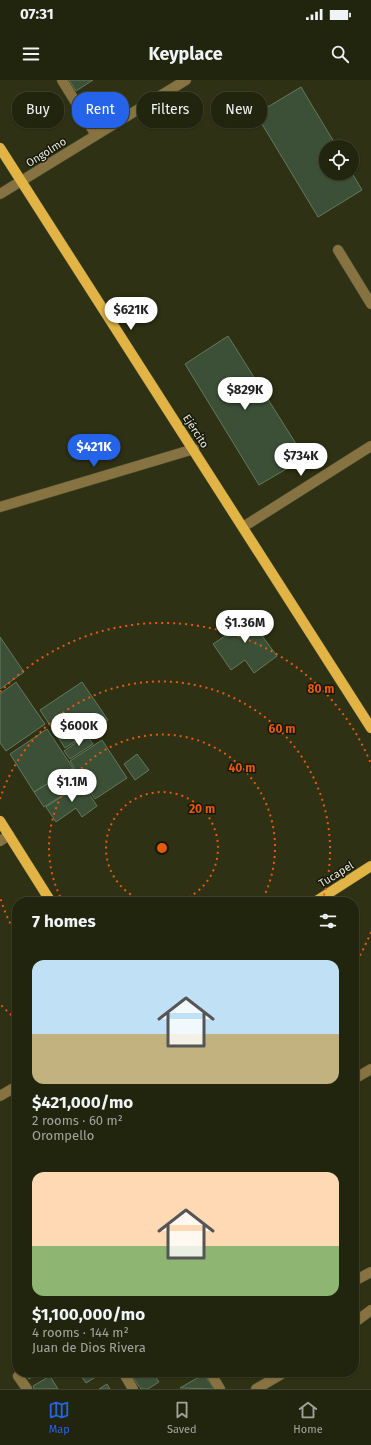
<!DOCTYPE html>
<html lang="en">
<head>
<meta charset="utf-8">
<style>
  :root { --surface:#22250e; --page:#2e311c; --text:#f1f3f6; --muted:#a2a59e; --line:#3f422e; --accent:#2563eb }
  body { margin:0; font-family:"Fira Sans",sans-serif; background:var(--page); color:var(--text); height:100vh; display:flex; flex-direction:column; font-size:15px; white-space:nowrap }
  * { box-sizing:border-box; margin:0 }
  p { font-size:13px; color:var(--muted) }
  .icon { flex:none; width:22px; height:22px; fill:none; stroke:currentColor; stroke-width:2; stroke-linecap:round; stroke-linejoin:round }
  .map { position:relative; flex:1; overflow:hidden }
  .sheet { position:absolute; left:12px; top:817px; width:347px; height:480px; display:flex; flex-direction:column; background:var(--surface); border-radius:16px; box-shadow:0 1px 3px #0004,0 0 0 1px var(--line) }
  .sheet>* { flex:none }
  .top-card { position:absolute; left:12px; top:12px; width:347px; height:36px; display:flex; gap:8px }
  .tools { position:absolute; left:319px; top:60px; display:grid; gap:8px }
  .tools a { display:grid; place-items:center; width:40px; height:40px; border-radius:50%; background:var(--surface); box-shadow:0 1px 3px #0004,0 0 0 1px var(--line); font-size:20px }
  .price { position:absolute; translate:-50% -34px; padding:0 9px; border-radius:14px; background:#fff; color:#222; font-size:13px; line-height:26px; filter:drop-shadow(0 1px 2px #0008) }
  .price::after { content:''; position:absolute; left:50%; top:24px; width:12px; height:9px; margin-left:-6px; background:inherit; clip-path:polygon(0 0,100% 0,50% 100%) }
  .price.on { background:var(--accent); color:#fff }
  ul { padding:0; list-style:none }
  li { display:grid; align-content:center; gap:8px; height:212px; padding:0 20px }
  li span { display:grid; place-items:center; height:124px; border-radius:12px; color:#555 }
  li>.icon { margin-inline-start:auto }
  span .icon { width:72px; height:72px; fill:#fffc; stroke-width:1 }
  li b { font-size:17px }
  h2 { display:flex; justify-content:space-between; align-items:center; height:48px; padding:0 20px; font-size:17px }
  .chip { padding:0 14px; border-radius:16px; background:var(--surface); box-shadow:0 1px 3px #0004,0 0 0 1px var(--line); font-size:14px; line-height:36px }
  .chip.on { background:var(--accent); color:#fff }
  .status { display:flex; justify-content:space-between; align-items:center; height:28px; padding:0 20px; background:var(--surface); direction:ltr }
  .status svg { height:11px; fill:currentColor }
  header { display:flex; justify-content:space-between; align-items:center; height:52px; padding:0 20px; background:var(--surface); font-size:18px; font-weight:700 }
  .menu { display:flex; justify-content:space-around; align-items:center; height:56px; border-top:1px solid var(--line); background:var(--surface); font-size:11px; color:var(--muted) }
  .menu a { display:grid; justify-items:center; gap:2px }
  .menu .on { color:var(--accent) }
  .map>svg:first-child { display:block }
  .building { fill:#3c5037; stroke:#63795e }
  .lines { fill:none; stroke-linecap:round; stroke-linejoin:round }
  .minor-casing { stroke:#4c4f33; stroke-width:11 }
  .major-casing { stroke:#4c4f33; stroke-width:11 }
  .minor { stroke:#877241; stroke-width:10 }
  .major { stroke:#e1b445; stroke-width:10 }
  .ring { fill:none; stroke:#e8590c; stroke-width:2; stroke-dasharray:2 4 }
  .labels { text-anchor:middle; stroke-width:3; stroke-linejoin:round; paint-order:stroke }
  .street-label { font-size:11px; fill:#e9ebd9; stroke:#16180b }
  .centre { fill:#e8590c; stroke:#16180b; stroke-width:2 }
  .ring-label { font-size:12px; text-anchor:middle; font-weight:bold; fill:#e8590c; stroke:#16180b; stroke-width:3; stroke-linejoin:round; paint-order:stroke }
</style>
</head>
<body>
<div class="status"><b>07:31</b><svg viewBox="0 0 49 12"><path d="M0 12V9h3v3zM5 12V6h3v6zM10 12V3h3v9zM15 12V0h3v12zM26 1h20v11H26zM47 4h2v5h-2z"/></svg></div>
<header><svg class="icon" aria-label="menu" viewBox="0 0 24 24"><path d="M4 6h16M4 12h16M4 18h16"/></svg>Keyplace<svg class="icon" aria-label="search" viewBox="0 0 24 24"><circle cx="10" cy="10" r="6"/><path d="M15 15l6 6"/></svg></header>
<div class="map">
<svg width="371" height="1309" viewBox="0 0 371 1309">
  <rect width="100%" height="100%" fill="#2e3113"/>
  <path class="building" d="M69 0H93L76 11Z
    M301 7 337 67H326V93H352L362 110 318 137 256 34Z
    M228 256 305 378 259 405 185 284Z
    M265 532 269 540 257 549 277 576 254 593 245 580 231 590 213 564 225 556 221 549 242 535 246 545Z
    M0 557 24 592 0 609Z
    M16 602 45 644 6 671 0 663V614Z
    M82 602 108 640 65 668 40 630Z
    M47 649 73 688 34 712 10 674Z
    M87 655 93 664 70 679 64 671Z
    M102 660 127 698 95 719 70 681Z
    M137 674 149 690 135 700 124 684Z
    M73 688 82 703 44 727 34 712Z
    M82 703 97 726 82 737 76 728 56 742 46 727Z
    M25 1292H41L29 1299Z
    M78 1292H101L102 1293 86 1303Z
    M129 1292H152L159 1302 148 1309H141Z
    M204 1294 214 1309 180 1308Z
    M50 1296 58 1309H34L33 1306Z
    M107 1304 110 1309H99Z"/>
  <g class="lines">
    <defs>
      <path id="minor" d="M62 0 96 55
        M0 114 186 0
        M338 170 371 224
        M0 427 194 369
        M243 447 371 366
        M0 761 9 755
        M354 999 371 989
        M0 1016 17 1006
        M354 1201 371 1192
        M354 1243 371 1230
        M123 1292 133 1309
        M210 1292 220 1309
        M18 1296 27 1309
        M256 1309 285 1292"/>
      <path id="major" d="M0 68 371 648
        M0 741 51 822
        M315 822 371 786"/>
    </defs>
    <use href="#minor" class="minor-casing"/>
    <use href="#major" class="major-casing"/>
    <use href="#minor" class="minor"/>
    <use href="#major" class="major"/>
  </g>
  <g class="ring">
    <path d="M147 822A56 56 0 1 1 177 822"/>
    <path d="M63 822A113 113 0 1 1 261 822"/>
    <path d="M16 854A169 169 0 0 1 0 817M0 719A169 169 0 1 1 322 822"/>
    <path d="M371 852A225 225 0 0 1 355 884M16 939A225 225 0 0 1 0 924M0 612A225 225 0 0 1 371 684"/>
  </g>
  <g class="labels">
    <g class="street-label">
      <text transform="translate(46 72) rotate(-32)" y="4">Ongolmo</text>
      <text transform="translate(196 351) rotate(57)" y="4">Ejército</text>
      <text transform="translate(336 794) rotate(-32)" y="4">Tucapel</text>
    </g>
  </g>
  <circle cx="162" cy="768" r="6" class="centre"/>
  <g class="ring-label">
    <text x="321" y="613">80 m</text>
    <text x="282" y="653">60 m</text>
    <text x="242" y="692">40 m</text>
    <text x="202" y="733">20 m</text>
  </g>
</svg>
<div class="tools">
<a><svg class="icon" aria-label="locate" viewBox="0 0 24 24"><circle cx="12" cy="12" r="6"/><path d="M12 2v4M12 18v4M2 12h4M18 12h4"/></svg></a>
</div>
<b class="price" style="left:131px;top:251px">$621K</b>
<b class="price" style="left:245px;top:331px">$829K</b>
<b class="price on" style="left:94px;top:388px">$421K</b>
<b class="price" style="left:301px;top:397px">$734K</b>
<b class="price" style="left:245px;top:564px">$1.36M</b>
<b class="price" style="left:79px;top:667px">$600K</b>
<b class="price" style="left:72px;top:723px">$1.1M</b>
<div class="top-card">
<a class="chip">Buy</a>
<a class="chip on">Rent</a>
<a class="chip">Filters</a>
<a class="chip">New</a>
</div>
<section class="sheet">
<h2>7 homes<svg class="icon" aria-label="filters" viewBox="0 0 24 24"><path d="M4 7h16M4 17h16"/><circle cx="9" cy="7" r="2"/><circle cx="15" cy="17" r="2"/></svg></h2>
<ul>
<li><span style="background:linear-gradient(#bfe0f5 60%,#c2b280 0)"><svg class="icon" aria-label="home" viewBox="0 0 24 24"><path d="M3 11l9-7 9 7M6 9v11h12V9"/></svg></span><div><b>$421,000/mo</b><p>2 rooms · 60 m²</p><p>Orompello</p></div></li>
<li><span style="background:linear-gradient(#ffd9b3 60%,#8fb573 0)"><svg class="icon" aria-label="home" viewBox="0 0 24 24"><path d="M3 11l9-7 9 7M6 9v11h12V9"/></svg></span><div><b>$1,100,000/mo</b><p>4 rooms · 144 m²</p><p>Juan de Dios Rivera</p></div></li>
</ul>
</section>
</div>
<nav class="menu">
<a class="on"><svg class="icon" aria-label="map" viewBox="0 0 24 24"><path d="M3 6l6-2 6 2 6-2v14l-6 2-6-2-6 2zM9 4v14M15 6v14"/></svg>Map</a>
<a><svg class="icon" aria-label="saved" viewBox="0 0 24 24"><path d="M7 4h10v16l-5-4-5 4z"/></svg>Saved</a>
<a><svg class="icon" aria-label="home" viewBox="0 0 24 24"><path d="M3 11l9-7 9 7M6 9v11h12V9"/></svg>Home</a>
</nav>
</body>
</html>
